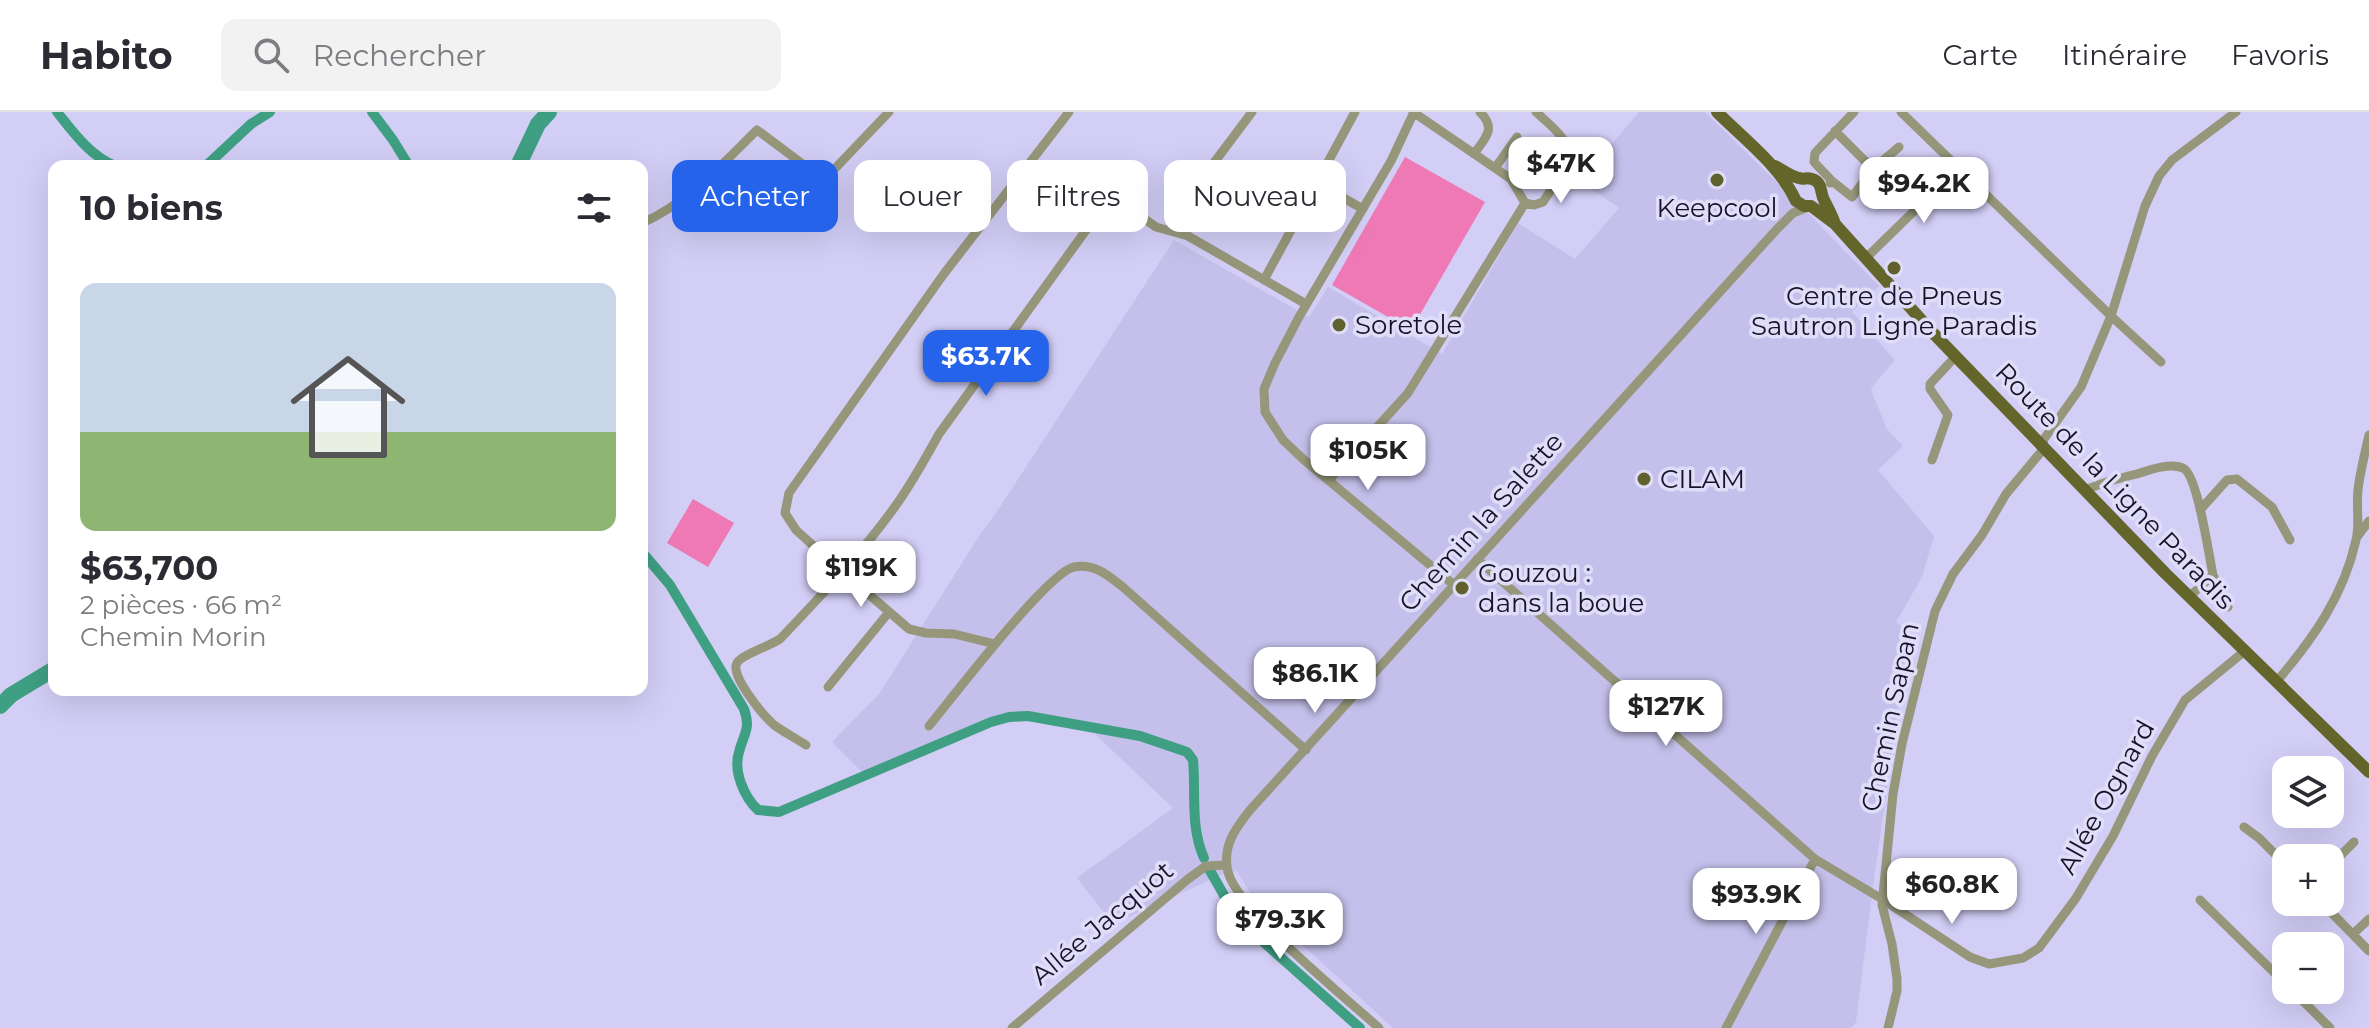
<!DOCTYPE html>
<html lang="fr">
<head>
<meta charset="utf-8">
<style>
  :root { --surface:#fff; --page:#f2f2f3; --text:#2b2b33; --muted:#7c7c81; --line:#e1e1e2; --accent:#2563eb }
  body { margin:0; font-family:Montserrat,sans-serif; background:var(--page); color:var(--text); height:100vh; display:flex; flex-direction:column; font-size:30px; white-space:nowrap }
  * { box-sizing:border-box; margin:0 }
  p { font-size:26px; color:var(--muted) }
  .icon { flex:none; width:44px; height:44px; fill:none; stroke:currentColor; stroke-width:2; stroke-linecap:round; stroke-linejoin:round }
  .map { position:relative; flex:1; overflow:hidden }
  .sheet { position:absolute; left:48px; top:48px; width:600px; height:536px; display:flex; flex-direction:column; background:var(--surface); border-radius:16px; box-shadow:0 8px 32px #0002 }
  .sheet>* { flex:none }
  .top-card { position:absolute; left:672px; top:48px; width:760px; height:72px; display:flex; gap:16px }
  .controls { position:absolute; left:2272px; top:644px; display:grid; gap:16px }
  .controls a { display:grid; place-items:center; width:72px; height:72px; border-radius:16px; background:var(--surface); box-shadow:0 8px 32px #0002; font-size:40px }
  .price { position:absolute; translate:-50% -68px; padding:0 18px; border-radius:16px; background:#fff; color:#222; font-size:26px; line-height:52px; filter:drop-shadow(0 2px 4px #0008) }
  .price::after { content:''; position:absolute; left:50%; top:48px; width:24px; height:18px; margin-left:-12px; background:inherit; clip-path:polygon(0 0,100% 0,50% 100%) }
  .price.active { background:var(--accent); color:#fff }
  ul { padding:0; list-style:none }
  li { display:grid; align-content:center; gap:16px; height:424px; padding:0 32px }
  li span { display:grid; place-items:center; height:248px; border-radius:16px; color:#555 }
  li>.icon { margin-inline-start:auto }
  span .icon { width:144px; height:144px; fill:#fffc; stroke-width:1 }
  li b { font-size:34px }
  h2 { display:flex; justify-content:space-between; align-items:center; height:96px; padding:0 32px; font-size:34px }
  .tag { padding:0 28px; border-radius:16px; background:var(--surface); box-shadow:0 8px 32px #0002; font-size:28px; line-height:72px }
  .tag.active { background:var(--accent); color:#fff }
  header { display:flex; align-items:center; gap:48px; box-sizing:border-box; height:112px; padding:0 40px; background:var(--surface); border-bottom:2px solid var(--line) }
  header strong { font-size:38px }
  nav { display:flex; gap:44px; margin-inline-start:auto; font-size:28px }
  .search { width:560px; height:72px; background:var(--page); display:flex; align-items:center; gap:20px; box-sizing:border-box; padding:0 28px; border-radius:16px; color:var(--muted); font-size:30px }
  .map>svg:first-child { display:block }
  .built { fill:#c4c0eb }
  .green { fill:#ee79b5 }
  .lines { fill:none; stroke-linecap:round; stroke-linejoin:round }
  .canal { stroke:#3f9f82; stroke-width:10 }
  .river { stroke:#3f9f82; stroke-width:16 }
  .minor { stroke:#96977a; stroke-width:9 }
  .major { stroke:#64652b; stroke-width:12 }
  .poi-dot { fill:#60612e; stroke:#dfddf8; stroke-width:3 }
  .labels { text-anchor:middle; stroke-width:7; stroke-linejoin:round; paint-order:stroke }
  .poi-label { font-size:26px; fill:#17122a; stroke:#dfddf8; text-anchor:start }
  .street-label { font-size:26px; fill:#17122a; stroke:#dfddf8 }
</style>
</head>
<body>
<header>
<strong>Habito</strong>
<div class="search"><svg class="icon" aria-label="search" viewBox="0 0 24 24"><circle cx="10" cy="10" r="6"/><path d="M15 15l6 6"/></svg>Rechercher</div>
<nav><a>Carte</a><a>Itinéraire</a><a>Favoris</a></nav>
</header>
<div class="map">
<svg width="2369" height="916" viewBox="0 0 2369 916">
  <rect width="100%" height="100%" fill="#d2cef6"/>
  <path class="built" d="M1639 0H1705L1804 97 1879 174 1852 200 1895 248 1876 270 1871 278 1887 317 1903 334 1878 358 1934 424 1922 465 1896 510 1909 520 1873 774 1856 910 1851 916H1393L1269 802 1253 785 1237 759 1221 763 1113 812 1077 766 1173 696 1094 621 1024 600H1011L986 607 865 663 832 630 879 582 981 421 994 404 1174 128 1309 205 1328 175 1442 242 1518 111 1575 147 1619 96 1584 72 1594 57 1593 54Z"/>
  <path class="green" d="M1405 45 1485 90 1411 218 1332 173Z
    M693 387 734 411 708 455 667 431Z"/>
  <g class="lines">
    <path class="canal" d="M57 0C73 20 90 44 115 54
      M372 0 393 28 409 54
      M206 54 251 12 270 0
      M642 440 670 473 744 597C751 617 744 621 739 640 733 659 744 685 758 698L779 700 991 610 1009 605 1028 604 1140 624 1187 640 1193 648C1196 680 1190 715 1204 746
      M1209 757 1233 799 1260 827 1360 916"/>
    <path class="river" d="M518 54 538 12 549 0
      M0 594 11 583 54 557"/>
    <path class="minor" d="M1413 0 1511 67 1525 91
      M1414 0 1391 49 1299 205 1275 251 1264 277 1265 300 1283 328 1303 347 1454 473
      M1901 0 2111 204 2161 250
      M1474 42C1485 26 1497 17 1480 0
      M1495 56 1517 25
      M1873 57 1899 35
      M1832 69 1852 85 1873 57 1835 19
      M1317 71 1363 97
      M1830 71 1832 69 1814 50 1815 41 1854 0
      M1525 91 1534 93 1543 90 1570 49C1570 27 1551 14 1536 0
      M642 111C688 91 722 52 757 18L824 68 889 0
      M1171 118 1210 56 1252 0
      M1866 146 1958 56
      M1264 168 1355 0
      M1932 348 1948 303 1930 277V272L1956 244
      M1329 368 1408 281 1525 91
      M2086 378C2102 370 2122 366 2140 361 2152 357 2170 351 2183 356 2198 363 2209 445 2213 463L2190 484
      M2200 398 2227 368 2237 367 2272 395 2290 428
      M2357 425 2369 409
      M1477 447 1815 747 1882 787 1970 845 1989 852 2023 846 2039 836 2076 786 2113 724 2152 644 2185 588 2246 538
      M2213 463 2228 495
      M995 532 954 522 926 521 909 517 828 447 796 418 785 401 789 381 943 163 1069 0
      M2277 569C2313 527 2344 483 2356 428 2360 413 2356 395 2358 378 2360 360 2365 341 2369 323
      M828 575 889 500
      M929 614C952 586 1048 460 1074 455 1095 451 1109 464 1124 476L1306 638
      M806 633C795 626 784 620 774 613 764 604 729 563 737 551 741 543 770 534 780 527 820 485 860 443 894 396 911 373 925 347 939 322L1107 89 1114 86 1119 89 1156 115 1188 124 1306 192
      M2244 715 2259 726 2286 753
      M2330 754 2354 730
      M2200 788 2286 872
      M2321 790 2369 839
      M2353 822 2369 807
      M2292 878 2330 916
      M1012 916 1188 767 1206 754 1227 753
      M1379 916C1345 885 1239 800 1228 760 1222 734 1235 717 1250 698L1777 117 1793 101 1808 95
      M1726 916 1815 747
      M1888 916 1897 879V867L1892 832 1882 793 1893 682 1902 632 1935 499 1953 462 1982 423 2006 382 2041 340 2044 327 2081 275 2111 204 2145 94 2159 64 2172 48 2236 0"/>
    <path class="major" d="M1717 0C1745 28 1780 54 1796 89L1804 94H1811L1835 112 1934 222 2165 461 2369 660
      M1775 54C1783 58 1791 65 1799 66 1805 68 1805 65 1812 67 1823 70 1820 81 1824 88 1828 96 1832 103 1835 112"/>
  </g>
  <g class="poi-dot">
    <circle cx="1717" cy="68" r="8"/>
    <circle cx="1894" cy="156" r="8"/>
    <circle cx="1339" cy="213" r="8"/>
    <circle cx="1644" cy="367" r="8"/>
    <circle cx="1462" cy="476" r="8"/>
  </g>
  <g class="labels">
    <g class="poi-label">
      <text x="1717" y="105" text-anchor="middle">Keepcool</text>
      <text x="1894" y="193" text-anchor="middle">Centre de Pneus<tspan x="1894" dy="30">Sautron Ligne Paradis</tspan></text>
      <text x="1355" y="222">Soretole</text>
      <text x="1660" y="376">CILAM</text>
      <text x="1478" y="470">Gouzou :<tspan x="1478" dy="30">dans la boue</tspan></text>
    </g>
    <g class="street-label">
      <text transform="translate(2115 374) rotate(46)" y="9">Route de la Ligne Paradis</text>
      <text transform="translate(1481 410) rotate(-48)" y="9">Chemin la Salette</text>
      <text transform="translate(1890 605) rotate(-78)" y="9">Chemin Sapan</text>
      <text transform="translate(2106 685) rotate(-61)" y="9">Allée Ognard</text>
      <text transform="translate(1102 811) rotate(-40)" y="9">Allée Jacquot</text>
    </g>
  </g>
</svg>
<div class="controls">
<a><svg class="icon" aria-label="layers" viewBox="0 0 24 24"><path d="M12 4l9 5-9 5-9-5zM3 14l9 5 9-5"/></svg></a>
<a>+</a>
<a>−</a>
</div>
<b class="price" style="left:1561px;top:93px">$47K</b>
<b class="price" style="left:1924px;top:113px">$94.2K</b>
<b class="price active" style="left:986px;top:286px">$63.7K</b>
<b class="price" style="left:1368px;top:380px">$105K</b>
<b class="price" style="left:861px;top:497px">$119K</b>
<b class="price" style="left:1315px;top:603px">$86.1K</b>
<b class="price" style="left:1666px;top:636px">$127K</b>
<b class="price" style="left:1952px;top:814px">$60.8K</b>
<b class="price" style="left:1756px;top:824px">$93.9K</b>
<b class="price" style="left:1280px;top:849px">$79.3K</b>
<div class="top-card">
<a class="tag active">Acheter</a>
<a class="tag">Louer</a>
<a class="tag">Filtres</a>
<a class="tag">Nouveau</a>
</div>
<section class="sheet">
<h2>10 biens<svg class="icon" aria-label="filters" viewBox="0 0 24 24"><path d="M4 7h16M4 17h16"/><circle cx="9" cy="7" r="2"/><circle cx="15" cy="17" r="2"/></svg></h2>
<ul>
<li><span style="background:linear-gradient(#c9d6e8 60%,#8fb573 0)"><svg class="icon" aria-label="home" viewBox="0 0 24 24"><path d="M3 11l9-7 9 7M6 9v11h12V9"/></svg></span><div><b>$63,700</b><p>2 pièces · 66 m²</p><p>Chemin Morin</p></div></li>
</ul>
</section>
</div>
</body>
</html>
